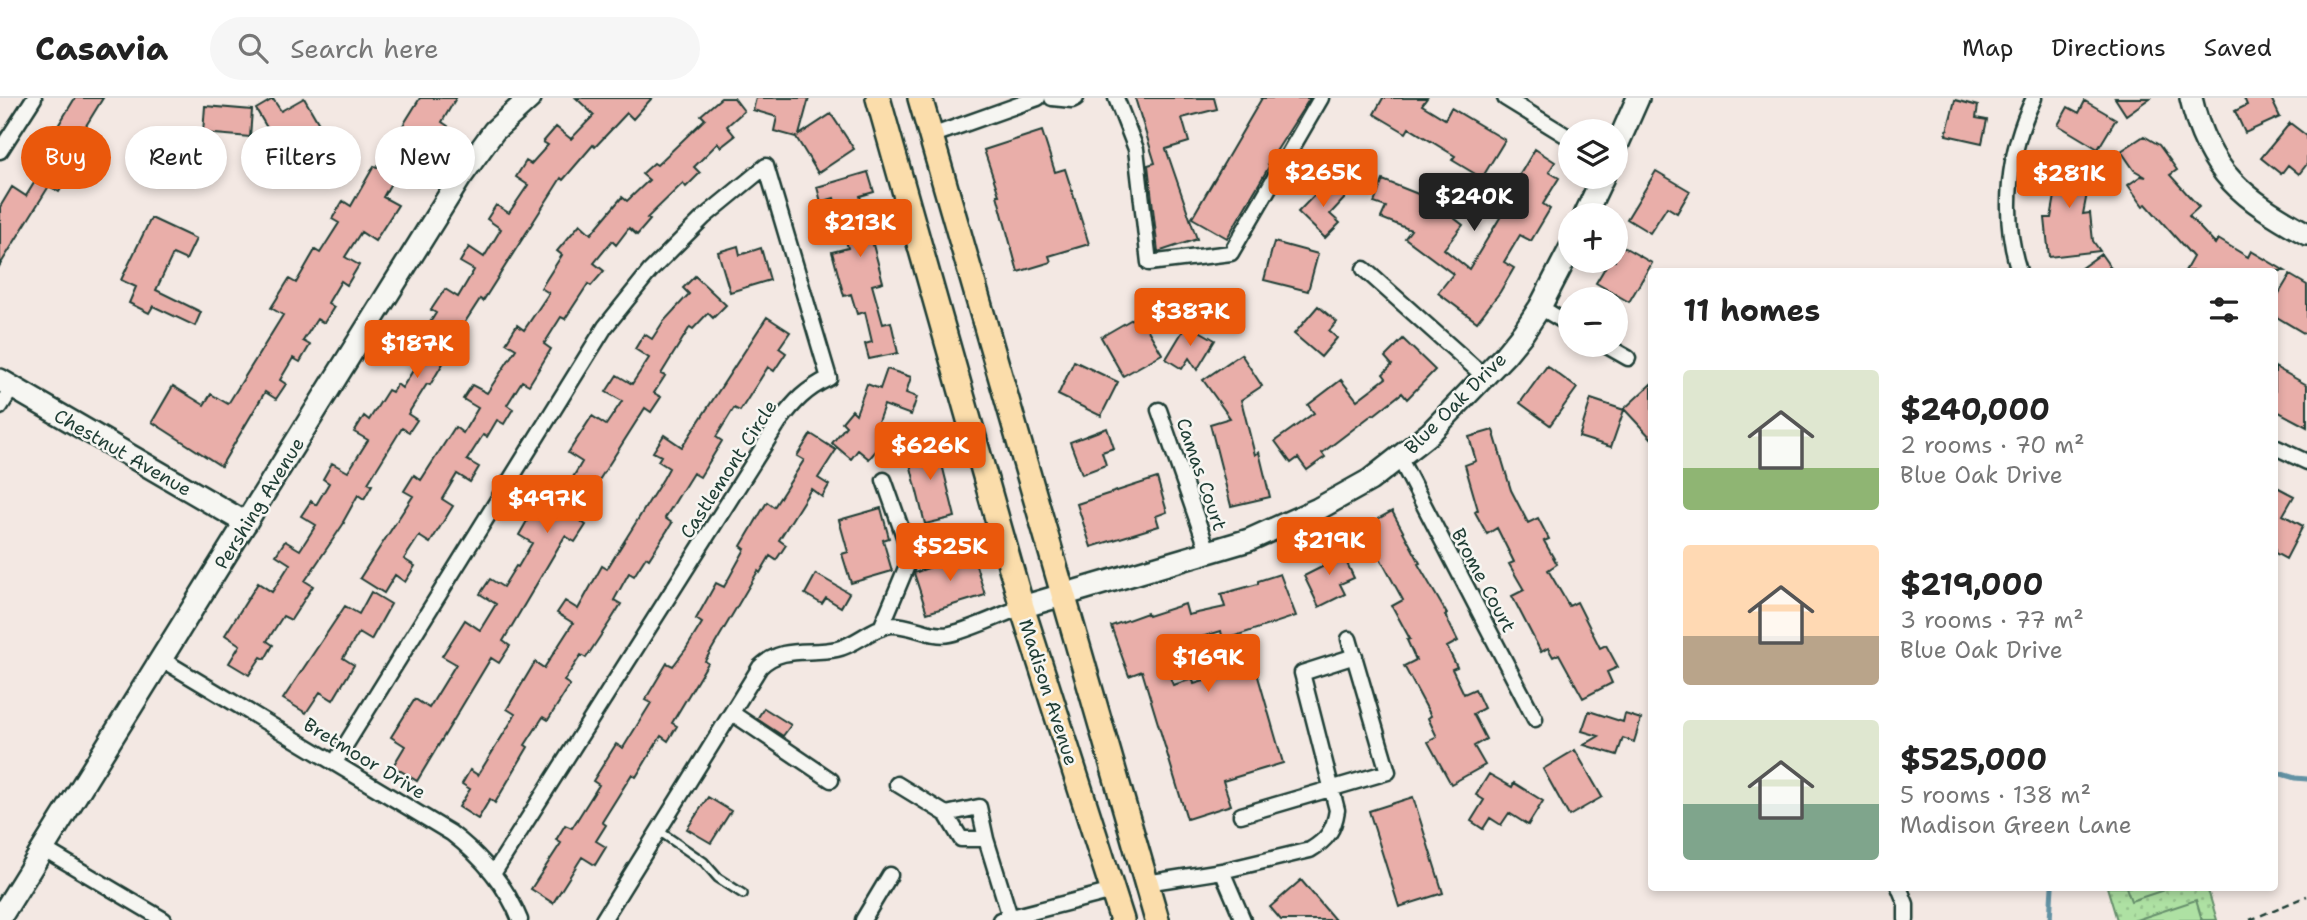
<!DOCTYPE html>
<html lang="en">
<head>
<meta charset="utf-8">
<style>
  :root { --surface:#fff; --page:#f6f6f6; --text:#222; --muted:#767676; --line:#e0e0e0; --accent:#ea580c }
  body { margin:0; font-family:"Shantell Sans",sans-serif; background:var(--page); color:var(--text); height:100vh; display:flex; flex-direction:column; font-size:26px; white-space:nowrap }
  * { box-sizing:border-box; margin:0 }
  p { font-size:23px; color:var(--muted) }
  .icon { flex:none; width:38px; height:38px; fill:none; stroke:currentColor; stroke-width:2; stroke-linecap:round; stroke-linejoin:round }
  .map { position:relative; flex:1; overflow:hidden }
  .details { position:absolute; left:1648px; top:170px; width:630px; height:623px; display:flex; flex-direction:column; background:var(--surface); border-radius:7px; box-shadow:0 4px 10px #0003 }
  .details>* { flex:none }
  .top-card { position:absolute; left:21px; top:28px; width:665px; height:63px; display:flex; gap:14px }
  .controls { position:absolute; left:1558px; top:21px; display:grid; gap:14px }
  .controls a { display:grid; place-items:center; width:70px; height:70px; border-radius:50%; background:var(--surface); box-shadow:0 4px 10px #0003; font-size:35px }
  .price { position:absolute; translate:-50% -60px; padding:0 16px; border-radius:7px; background:var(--accent); color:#fff; font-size:23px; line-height:46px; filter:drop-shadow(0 2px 4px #0008) }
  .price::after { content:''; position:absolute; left:50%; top:42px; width:21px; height:16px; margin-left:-10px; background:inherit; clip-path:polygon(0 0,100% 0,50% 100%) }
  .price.selected { background:#222; color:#fff }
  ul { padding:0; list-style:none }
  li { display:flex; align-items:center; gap:21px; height:175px; padding:0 35px }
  li span { display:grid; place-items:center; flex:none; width:196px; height:140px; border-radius:7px; color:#555 }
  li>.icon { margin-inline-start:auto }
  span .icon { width:84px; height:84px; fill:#fffc; stroke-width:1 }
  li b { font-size:30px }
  h2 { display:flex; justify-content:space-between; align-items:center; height:84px; padding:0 35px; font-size:30px }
  .chip { padding:0 24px; border-radius:32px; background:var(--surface); box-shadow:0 4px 10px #0003; font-size:24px; line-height:63px }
  .chip.selected { background:var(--accent); color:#fff }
  header { display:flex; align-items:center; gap:42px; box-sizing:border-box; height:98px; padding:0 35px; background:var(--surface); border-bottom:2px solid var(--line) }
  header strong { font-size:33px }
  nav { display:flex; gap:38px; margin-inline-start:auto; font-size:24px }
  .search { width:490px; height:63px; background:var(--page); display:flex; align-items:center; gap:18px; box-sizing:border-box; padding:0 24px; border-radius:38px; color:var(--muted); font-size:26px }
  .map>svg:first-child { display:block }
  .grass { fill:url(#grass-dots); stroke:#668f6c; stroke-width:2 }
  .garden { fill:#aee1a3; stroke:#668f6c; stroke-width:2 }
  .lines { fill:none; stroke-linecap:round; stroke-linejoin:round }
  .stream { stroke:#6292a4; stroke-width:5 }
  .building { fill:#e9aea9; stroke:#1f3d34; stroke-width:2 }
  .lane-casing { stroke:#1f3d34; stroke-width:12 }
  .street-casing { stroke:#1f3d34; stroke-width:19 }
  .secondary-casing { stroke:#1f3d34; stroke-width:26 }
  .primary-casing { stroke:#1f3d34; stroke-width:28 }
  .path { stroke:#1f3d34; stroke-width:2.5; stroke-dasharray:7 5; stroke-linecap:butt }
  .lane { stroke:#f6f6f2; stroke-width:7 }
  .street { stroke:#f6f6f2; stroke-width:14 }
  .secondary { stroke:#f6f6f2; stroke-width:21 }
  .primary { stroke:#fbddab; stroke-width:23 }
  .labels { text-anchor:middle; stroke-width:5; stroke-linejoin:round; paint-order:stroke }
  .street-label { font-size:19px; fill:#1f3d34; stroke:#f6f6f2 }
</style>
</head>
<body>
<header>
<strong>Casavia</strong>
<div class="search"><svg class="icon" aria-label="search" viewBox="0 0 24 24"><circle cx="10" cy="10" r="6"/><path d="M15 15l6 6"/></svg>Search here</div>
<nav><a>Map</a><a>Directions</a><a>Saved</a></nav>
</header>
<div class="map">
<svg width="2307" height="822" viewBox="0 0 2307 822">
  <defs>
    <pattern id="grass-dots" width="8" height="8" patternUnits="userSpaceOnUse" patternTransform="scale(1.75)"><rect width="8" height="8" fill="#aee1a3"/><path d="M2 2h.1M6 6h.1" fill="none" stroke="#95c28d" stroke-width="1.8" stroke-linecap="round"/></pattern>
  </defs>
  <rect width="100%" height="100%" fill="#f3e8e3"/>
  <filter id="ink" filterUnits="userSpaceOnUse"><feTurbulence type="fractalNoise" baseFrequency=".0143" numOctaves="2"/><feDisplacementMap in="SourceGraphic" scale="14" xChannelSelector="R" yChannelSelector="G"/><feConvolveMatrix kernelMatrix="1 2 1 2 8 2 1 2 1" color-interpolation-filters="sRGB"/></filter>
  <g filter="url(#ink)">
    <path class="grass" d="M2107 789H2207L2217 822H2117Z"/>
    <path class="garden" d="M2126 789H2173L2131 803Z
      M2196 802 2202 822H2136Z"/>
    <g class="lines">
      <path class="stream" d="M2275 674 2295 680 2307 681
        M2050 822 2052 789"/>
    </g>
    <path class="building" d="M75 0H103L73 49 83 55 59 94 49 88 0 167V109L12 89 26 98 50 59 36 50 47 32 53 36Z
      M304 0 319 26 279 50 256 11 273 1 281 13Z
      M420 0H456L442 24 448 28 438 45 430 41 417 62 423 66 412 82 398 73 383 99 398 107 375 143 361 134 345 159 359 167 347 187 341 183 328 205 334 209 324 225 317 221 303 243 310 247 300 264 293 260 280 282 286 286 276 301 265 294 221 368 152 324 173 288 204 307 211 296 228 306 283 217 271 210 289 181 296 185 315 152 320 155 339 125 332 121 343 103 351 108 374 68 377 69Z
      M576 0H652L633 21 627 15 595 49 593 47 563 82 561 80 483 203 480 201 447 252 448 257 430 287 427 286 408 316 417 322 409 334 402 330 368 385 372 387 364 401 358 397 343 424 344 425 305 483 313 488 291 522 283 518 267 543 273 547 265 561 261 559 249 577 229 565 240 547 225 537 258 485 272 494 290 466 276 457 285 443 300 452 316 427 301 418 311 403 316 407 329 385 323 381 332 365 348 374 368 342 354 334 364 318 369 322 388 292 392 294 397 286 402 290 422 258 406 248 415 233 422 237 436 215 431 212 445 191 458 199 474 172 460 164 469 149 484 159 501 131 487 121 496 107 509 115 528 87 516 79 526 63 531 66 548 47 543 44 556 29 571 41 594 17Z
      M721 0H734L744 13 727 28 735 38 721 49 718 45 694 69 700 75 686 89 683 85 647 120 650 122 637 137 629 130 616 147 612 143 594 165 604 173 591 188 588 186 565 221 561 219 544 246 551 251 529 287 522 283 507 307 513 311 504 326 497 322 487 339 483 337 467 362 479 369 470 384 457 376 442 401 453 408 440 429 430 445 419 438 404 461 415 468 405 484 395 477 384 495 360 480 413 398 404 393 414 377 421 382 455 329 463 335 478 310 463 301 472 287 487 295 516 251 506 245 517 227 524 232 549 195 541 190 562 157 557 153 580 126 591 136 622 99 627 103 649 82 642 76 654 65 657 67 705 21 701 17Z
      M756 0H809L799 37 831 16 854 51 818 75 796 39 774 33 777 19 753 12Z
      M1135 0H1214L1217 11 1182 20 1189 44 1166 51 1197 141 1158 154 1148 67 1155 65Z
      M1262 0H1310L1268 66 1270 67 1227 140 1192 120Z
      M1383 0H1427L1422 7 1445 21 1451 10 1505 42 1482 80 1452 62 1455 58 1409 30 1406 35 1374 16Z
      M2115 0H2150L2126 17Z
      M2244 0H2271L2280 19 2245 35 2235 13 2247 7Z
      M1955 2 1978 8 1976 20 1987 22 1982 45 1946 37Z
      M2085 3 2116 21 2098 51 2058 27 2068 9 2079 15Z
      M205 8 252 12 250 39 203 35Z
      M2290 25 2307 38V66L2299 76 2288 67 2281 76 2261 60Z
      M1042 33 1055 74 1065 71 1089 146 1049 158 1051 164 1018 174 997 97H999L984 52Z
      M2144 38 2159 47 2177 72 2170 77 2199 109 2189 118 2215 146 2218 141 2248 159 2251 153 2285 173H2185L2193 159 2146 106 2143 108 2128 87 2141 78 2146 79 2134 72 2121 53Z
      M1535 51 1555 64 1549 74 1559 80 1543 106 1550 111 1531 143 1520 137 1504 164 1514 170 1500 194 1477 224 1438 195 1453 176 1405 140 1411 132 1381 120 1386 109 1374 105 1383 82 1428 100 1463 127 1444 151 1469 171 1504 113 1497 109 1510 87 1513 88Z
      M2047 60 2088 68 2079 83 2091 75 2083 116 2090 115 2093 143 2100 153 2049 159 2045 120H2051L2057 87 2042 85Z
      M1656 73 1690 93 1677 115 1667 109 1650 135 1627 121Z
      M868 74 874 94 860 98 883 184 872 187 883 226 891 224 898 255 869 261 865 246 872 244 865 214 857 216 851 196 844 198 832 154 848 150 834 100 821 104 817 89Z
      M1328 83 1345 100 1330 116 1340 125 1325 140 1298 114Z
      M151 120 196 141 186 162 173 156 156 192 201 214 195 228 153 208 149 215 129 205 136 189 121 182Z
      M1274 144 1318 156 1308 193 1264 182Z
      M1615 144 1652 165 1629 204 1596 185 1609 163H1615Z
      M738 148 740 157 761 150 770 182 730 194 718 154Z
      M2101 156 2113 173H2077Z
      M2290 177 2307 187V237L2275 218V202Z
      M695 178 726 207 713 220 708 215 693 231 690 229 661 276 665 278 654 295 661 299 651 314 645 310 587 401 591 403 579 422 586 427 575 444 565 438 503 543 510 548 499 565 491 560 417 683 393 668 405 648 391 639 415 601 429 610 456 566 442 558 453 541 465 522 480 532 496 506 480 496 490 481 503 489 516 468 518 469 532 445 519 437 531 416 529 415 540 397 556 408 582 364 568 355 592 318 606 327 622 303 606 294 617 277 632 286 649 260 635 251 644 236 652 241 663 224 689 196 683 190Z
      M1318 208 1337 224 1329 233 1337 240 1321 259 1294 236Z
      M1139 217 1162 256 1123 278 1101 239Z
      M767 219 790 234 779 250 786 255 774 273 768 269 740 313 734 310 716 339 722 343 700 379 693 375 665 420 672 425 649 461 646 459 634 478 629 475 614 502 621 506 611 522 586 560 581 557 564 583 570 587 548 622 543 619 525 647 528 649 495 705 490 701 478 721 459 709 470 691 462 686 470 672 478 677 511 624 515 616 507 611 535 564 544 570 573 525 557 515 565 503 578 511 602 468 607 471 663 381 669 370 658 363 661 358 653 354 664 337 682 349Z
      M1187 226 1215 242 1197 272 1189 260 1182 271 1166 261Z
      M1403 241 1435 272 1407 301 1402 295 1374 317 1373 316 1322 355 1325 359 1307 372 1298 360 1291 365 1275 343 1314 315 1308 307 1341 282 1357 302 1386 280 1383 276 1392 267 1385 259Z
      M1241 256 1262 288 1241 302 1255 357 1259 354 1270 399 1231 408 1210 326 1230 320 1203 282Z
      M1074 263 1118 284 1101 318 1058 297Z
      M1547 268 1577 290 1550 327 1520 305Z
      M2275 269 2307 287V329L2275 312Z
      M887 271 911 279 906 295 917 299 911 317 884 307 875 332 886 341 869 361 858 352 851 361 832 345 846 328 842 324 852 312 856 316 867 286 880 291Z
      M1652 285V341L1624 311Z
      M1591 301 1624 312 1611 349 1579 339Z
      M1107 330 1114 350 1102 354 1106 367 1082 376 1070 344Z
      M1493 332 1511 392 1528 425 1538 420 1549 441 1544 443 1557 466 1548 472 1569 508 1577 504 1600 550 1606 547 1618 569 1607 574 1612 585 1583 600 1559 556 1553 559 1548 550 1541 554 1512 498 1524 492 1509 466 1514 464 1497 430 1487 436 1475 414 1478 412 1465 367 1476 363 1469 339Z
      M811 336 836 352 818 380 829 387 822 399 811 391 779 442 786 447 776 462 770 458 760 475 758 473 705 563 708 565 672 625 677 628 668 643 661 638 636 679 632 676 602 724 606 727 596 743 606 749 595 767 582 759 553 805 531 791 561 745 556 742 565 727 572 730 599 687 593 683 616 646 623 650 651 605 645 602 667 565 673 568 686 551 702 525 696 521 716 485 724 489 745 451 741 448 767 404 774 409 804 362 797 358Z
      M936 342 955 419 925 426 906 349Z
      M1157 380 1167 414 1156 418 1159 428 1091 449 1077 406Z
      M2275 388 2294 398 2283 417 2303 428 2286 461 2275 455Z
      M881 410 889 440 883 442 892 473 851 485 842 456 848 454 839 422Z
      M1392 413 1420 465 1418 466 1447 516 1445 517 1458 543 1447 549 1457 569 1452 571 1464 596 1475 591 1484 610 1473 616 1486 641 1474 648 1485 667 1451 686 1428 644 1437 639 1428 620 1431 618 1404 568 1416 562 1407 542 1410 541 1392 508 1403 502 1363 429Z
      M1339 448 1354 480 1340 486 1345 496 1319 509 1304 478 1324 468 1319 457Z
      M972 454 985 497 927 515 914 475Z
      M816 476 849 495 841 509 826 500 822 506 805 496Z
      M1280 476 1296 518 1223 542 1221 533 1160 552 1173 587 1193 581 1194 586 1255 568 1283 665 1223 683 1231 707 1187 721 1142 573 1129 578 1111 528 1147 515 1148 518 1185 506 1188 517 1225 509 1221 496 1258 486V483Z
      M371 494 391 506 371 542 359 535 343 560 354 567 333 602 320 594 306 615 283 601 345 508 359 516Z
      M764 610 791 627 783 638 757 621Z
      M1589 613 1623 624 1625 616 1641 621 1634 644 1623 640 1617 657 1584 647 1599 638 1582 633Z
      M1575 652 1602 699 1569 718 1543 671Z
      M1489 676 1512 689 1514 685 1543 703 1528 727 1509 715 1501 727 1490 720 1483 731 1471 723 1484 702 1476 697Z
      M708 699 731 713 711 745 687 731Z
      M1413 699 1443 795 1399 809 1369 713Z
      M1301 782 1335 822H1281L1270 809Z"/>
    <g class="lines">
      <defs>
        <path id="lane" d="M659 733 704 764 718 780 743 796"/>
        <path id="street" d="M1052 0 1072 2 1076 0
          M1116 0 1136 51 1149 165 1231 155 1321 0
          M1505 0 1570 40
          M931 38 1038 0
          M0 53 34 0
          M1364 171 1485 279
          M2019 173C2001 117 2008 53 2034 0
          M1540 209 1570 227
          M1605 247 1628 260
          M0 309 12 290
          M1159 312 1208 453
          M2275 349 2307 364
          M1400 361 1535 621
          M911 458 950 447
          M881 530 911 458 884 382
          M161 561 451 735C481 758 506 787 520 822
          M732 615 831 682
          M335 664 605 229 650 173 704 119 766 68 829 280C805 292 795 303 779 324L493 776
          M897 686 946 716
          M1241 717 1388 674 1349 541
          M986 741H961L946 716 979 709 986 741 1011 822
          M44 751 164 822
          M1222 773 1243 822
          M1146 785 1222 773 1310 752C1327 742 1334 732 1337 712L1302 575 1355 558
          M1899 789 1906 806V822
          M603 822 760 569C782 547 809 557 837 551 856 547 872 529 891 527 911 526 931 540 950 536 973 531 1000 517 1022 509
          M863 822 890 777
          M1000 822 1113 793"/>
        <path id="secondary" d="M2191 0C2208 75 2244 101 2307 136
          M1615 52 1638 0
          M1585 117 1603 79
          M0 282 246 425
          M1022 509 1249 442 1318 411 1370 382 1430 335 1505 257 1523 235 1540 209 1570 151
          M0 820 460 80 494 33 530 0"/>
        <path id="primary" d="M878 0 1022 509 1122 822
          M920 0 1157 822"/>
      </defs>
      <use href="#lane" class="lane-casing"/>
      <use href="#street" class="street-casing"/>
      <use href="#secondary" class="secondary-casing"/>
      <use href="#primary" class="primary-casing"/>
      <path class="path" d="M2250 822 2307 798"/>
      <use href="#lane" class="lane"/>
      <use href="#street" class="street"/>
      <use href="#secondary" class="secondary"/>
      <use href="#primary" class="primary"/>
    </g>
  </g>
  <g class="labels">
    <g class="street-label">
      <text transform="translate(1455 305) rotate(-45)" y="7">Blue Oak Drive</text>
      <text transform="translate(123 354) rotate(30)" y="7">Chestnut Avenue</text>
      <text transform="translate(728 371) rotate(-57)" y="7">Castlemont Circle</text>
      <text transform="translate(1202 376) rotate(71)" y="7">Camas Court</text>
      <text transform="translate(259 405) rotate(-58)" y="7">Pershing Avenue</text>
      <text transform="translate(1484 482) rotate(62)" y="7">Brome Court</text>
      <text transform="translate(1049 594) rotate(72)" y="7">Madison Avenue</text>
      <text transform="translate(365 660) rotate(31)" y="7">Bretmoor Drive</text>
    </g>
  </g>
</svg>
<div class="controls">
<a><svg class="icon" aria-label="layers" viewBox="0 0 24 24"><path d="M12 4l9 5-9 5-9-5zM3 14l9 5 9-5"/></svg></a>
<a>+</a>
<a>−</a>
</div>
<b class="price" style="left:1323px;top:111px">$265K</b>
<b class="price" style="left:2069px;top:112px">$281K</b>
<b class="price selected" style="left:1474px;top:135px">$240K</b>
<b class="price" style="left:860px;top:161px">$213K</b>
<b class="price" style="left:1190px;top:250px">$387K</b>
<b class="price" style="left:417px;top:282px">$187K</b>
<b class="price" style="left:930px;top:384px">$626K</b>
<b class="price" style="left:547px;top:437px">$497K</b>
<b class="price" style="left:1329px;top:479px">$219K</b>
<b class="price" style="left:950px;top:485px">$525K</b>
<b class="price" style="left:1208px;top:596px">$169K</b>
<div class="top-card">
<a class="chip selected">Buy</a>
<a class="chip">Rent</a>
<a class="chip">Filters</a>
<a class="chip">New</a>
</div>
<section class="details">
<h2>11 homes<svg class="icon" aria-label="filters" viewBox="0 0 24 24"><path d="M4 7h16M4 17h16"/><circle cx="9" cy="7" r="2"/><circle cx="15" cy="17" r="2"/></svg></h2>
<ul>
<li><span style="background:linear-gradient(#dfe7d0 70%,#8fb573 0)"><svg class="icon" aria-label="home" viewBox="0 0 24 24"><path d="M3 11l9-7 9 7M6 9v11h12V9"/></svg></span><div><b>$240,000</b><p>2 rooms · 70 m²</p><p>Blue Oak Drive</p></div></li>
<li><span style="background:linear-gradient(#ffd9b3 65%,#b9a48a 0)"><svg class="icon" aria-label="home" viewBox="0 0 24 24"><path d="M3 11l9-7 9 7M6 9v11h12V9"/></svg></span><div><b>$219,000</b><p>3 rooms · 77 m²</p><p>Blue Oak Drive</p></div></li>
<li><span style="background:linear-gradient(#dfe7d0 60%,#7fa58c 0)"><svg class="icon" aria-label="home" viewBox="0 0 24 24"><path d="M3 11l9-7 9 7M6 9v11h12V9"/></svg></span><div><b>$525,000</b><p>5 rooms · 138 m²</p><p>Madison Green Lane</p></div></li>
</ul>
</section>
</div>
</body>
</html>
